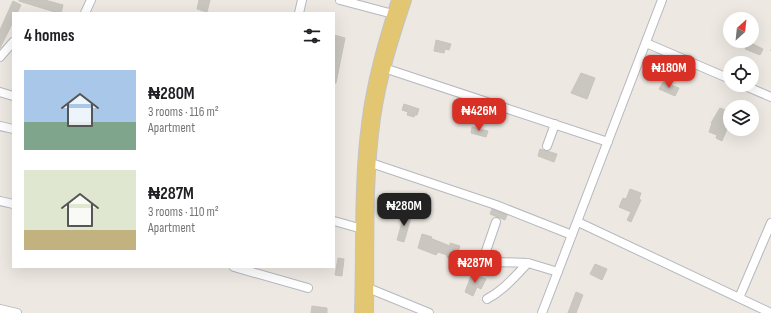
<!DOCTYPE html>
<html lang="en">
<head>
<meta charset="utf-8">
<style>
  :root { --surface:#fff; --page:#f6f6f6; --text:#202124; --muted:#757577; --accent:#d93025 }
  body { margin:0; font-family:"Sofia Sans Condensed",sans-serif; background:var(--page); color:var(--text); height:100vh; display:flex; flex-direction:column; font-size:15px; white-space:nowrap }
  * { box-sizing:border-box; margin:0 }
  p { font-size:13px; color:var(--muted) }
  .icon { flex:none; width:22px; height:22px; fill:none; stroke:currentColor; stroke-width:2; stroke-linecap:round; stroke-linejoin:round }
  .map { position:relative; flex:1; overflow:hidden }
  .details { position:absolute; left:12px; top:12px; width:323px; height:256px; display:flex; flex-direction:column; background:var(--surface); border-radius:0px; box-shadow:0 4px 16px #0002 }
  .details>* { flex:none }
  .needle { width:26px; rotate:27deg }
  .buttons { position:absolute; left:723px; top:12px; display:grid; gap:8px }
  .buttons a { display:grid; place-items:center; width:36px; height:36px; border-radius:50%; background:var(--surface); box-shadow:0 4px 16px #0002; font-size:20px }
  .price { position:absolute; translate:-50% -34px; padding:0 9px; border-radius:8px; background:var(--accent); color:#fff; font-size:13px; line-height:26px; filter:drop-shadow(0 1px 2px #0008) }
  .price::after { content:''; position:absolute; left:50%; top:24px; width:12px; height:9px; margin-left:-6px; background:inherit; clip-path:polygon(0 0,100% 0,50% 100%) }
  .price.selected { background:#222; color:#fff }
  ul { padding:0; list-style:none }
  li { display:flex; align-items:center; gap:12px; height:100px; padding:0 12px }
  li span { display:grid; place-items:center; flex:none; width:112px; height:80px; border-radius:0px; color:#555 }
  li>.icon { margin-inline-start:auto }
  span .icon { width:48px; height:48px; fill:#fffc; stroke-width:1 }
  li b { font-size:17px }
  h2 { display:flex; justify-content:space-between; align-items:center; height:48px; padding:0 12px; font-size:17px }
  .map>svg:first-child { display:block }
  .building { fill:#cac6c0; stroke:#c9c4bc }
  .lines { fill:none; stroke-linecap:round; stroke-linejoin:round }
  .minor-casing { stroke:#b5b8c0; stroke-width:10 }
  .major-casing { stroke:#c4c4c4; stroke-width:12 }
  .path { stroke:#c4c4c4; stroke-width:1; stroke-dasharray:3 2; stroke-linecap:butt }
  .minor { stroke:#fff; stroke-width:8 }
  .major { stroke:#e3c671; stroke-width:10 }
</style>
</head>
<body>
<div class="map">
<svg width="771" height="313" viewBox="0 0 771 313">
  <rect width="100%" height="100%" fill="#ede8e2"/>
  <path class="building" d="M19 0H45L63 5 61 13H58L19 1Z
    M199 0H210L207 12 197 9Z
    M13 1 21 5 17 13H13V22L0 48V30Z
    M334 35 345 38 336 83H334Z
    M436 40 451 44 449 50 445 49 444 53 434 51Z
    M749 42 763 49 760 55 745 49Z
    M581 73 595 78 587 99 571 93Z
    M663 82 679 88 675 96 659 89Z
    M404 104 419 109 417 115H415L414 117 407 115 408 112 402 110Z
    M720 108 730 112 729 124 722 141 716 138 717 135 709 132 712 123H711Z
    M472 127 488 131 486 137 471 133Z
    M540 149 557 154 554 162 538 156Z
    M630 189 641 193 639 199 641 200 631 222 627 220 631 212 619 207 623 198 626 199Z
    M492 209 507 215 505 220 490 214Z
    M405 212 412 214 404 242 397 240Z
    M422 234 432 237 430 238 450 246V243L460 246 455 260 447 257V255L438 252 436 255 418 248Z
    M338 258 344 259 342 276 335 275Z
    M595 264 607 269 602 280 590 274Z
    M472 273 486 279 481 289 477 287 473 296 465 292Z
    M576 292 583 295 576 313H568Z
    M312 306 327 308V313H311Z"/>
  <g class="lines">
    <defs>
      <path id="minor" d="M340 0 393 14
        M85 13 91 0
        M299 13 302 0
        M646 43 730 79
        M0 57 13 42
        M384 68 608 142
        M743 85 771 97
        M0 92 13 96
        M0 126 13 129
        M547 146 555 124
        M371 163 496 205 572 235
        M0 201 13 204
        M334 221 366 230
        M578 222 771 313
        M489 263 486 258V251L496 222
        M476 266 497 262 528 263 558 272
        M234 267 308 288
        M368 288 429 313
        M739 298 771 223
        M487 299C504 290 515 276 528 263
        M0 309 17 313
        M542 313 662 0"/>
      <path id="major" d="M360 313C362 251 359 185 367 124 372 82 384 41 397 0
        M368 313C369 248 366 182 375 118 381 77 393 39 406 0"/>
    </defs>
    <use href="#minor" class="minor-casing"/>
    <use href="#major" class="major-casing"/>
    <path class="path" d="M770 50H771"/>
    <use href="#minor" class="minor"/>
    <use href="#major" class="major"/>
  </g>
</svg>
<div class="buttons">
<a><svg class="needle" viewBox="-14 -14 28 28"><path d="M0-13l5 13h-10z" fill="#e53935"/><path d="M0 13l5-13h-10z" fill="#757577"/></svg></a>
<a><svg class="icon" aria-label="locate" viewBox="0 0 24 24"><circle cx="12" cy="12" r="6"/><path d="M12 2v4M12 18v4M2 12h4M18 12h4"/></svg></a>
<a><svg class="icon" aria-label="layers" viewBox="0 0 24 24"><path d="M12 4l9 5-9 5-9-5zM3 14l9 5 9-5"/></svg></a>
</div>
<b class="price" style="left:669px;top:89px">₦180M</b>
<b class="price" style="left:479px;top:132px">₦426M</b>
<b class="price selected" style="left:404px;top:227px">₦280M</b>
<b class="price" style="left:475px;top:284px">₦287M</b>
<section class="details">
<h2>4 homes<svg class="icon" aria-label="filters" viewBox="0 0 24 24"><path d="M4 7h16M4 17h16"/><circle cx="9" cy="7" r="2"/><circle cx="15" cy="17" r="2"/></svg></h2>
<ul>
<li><span style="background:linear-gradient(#a9c7e8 65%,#7fa58c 0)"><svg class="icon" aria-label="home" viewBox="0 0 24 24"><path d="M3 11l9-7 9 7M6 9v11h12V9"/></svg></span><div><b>₦280M</b><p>3 rooms · 116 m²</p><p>Apartment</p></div></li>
<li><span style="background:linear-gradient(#dfe7d0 75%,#c2b280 0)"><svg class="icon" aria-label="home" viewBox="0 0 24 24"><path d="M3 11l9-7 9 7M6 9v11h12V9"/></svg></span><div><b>₦287M</b><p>3 rooms · 110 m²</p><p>Apartment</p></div></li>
</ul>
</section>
</div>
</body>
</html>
